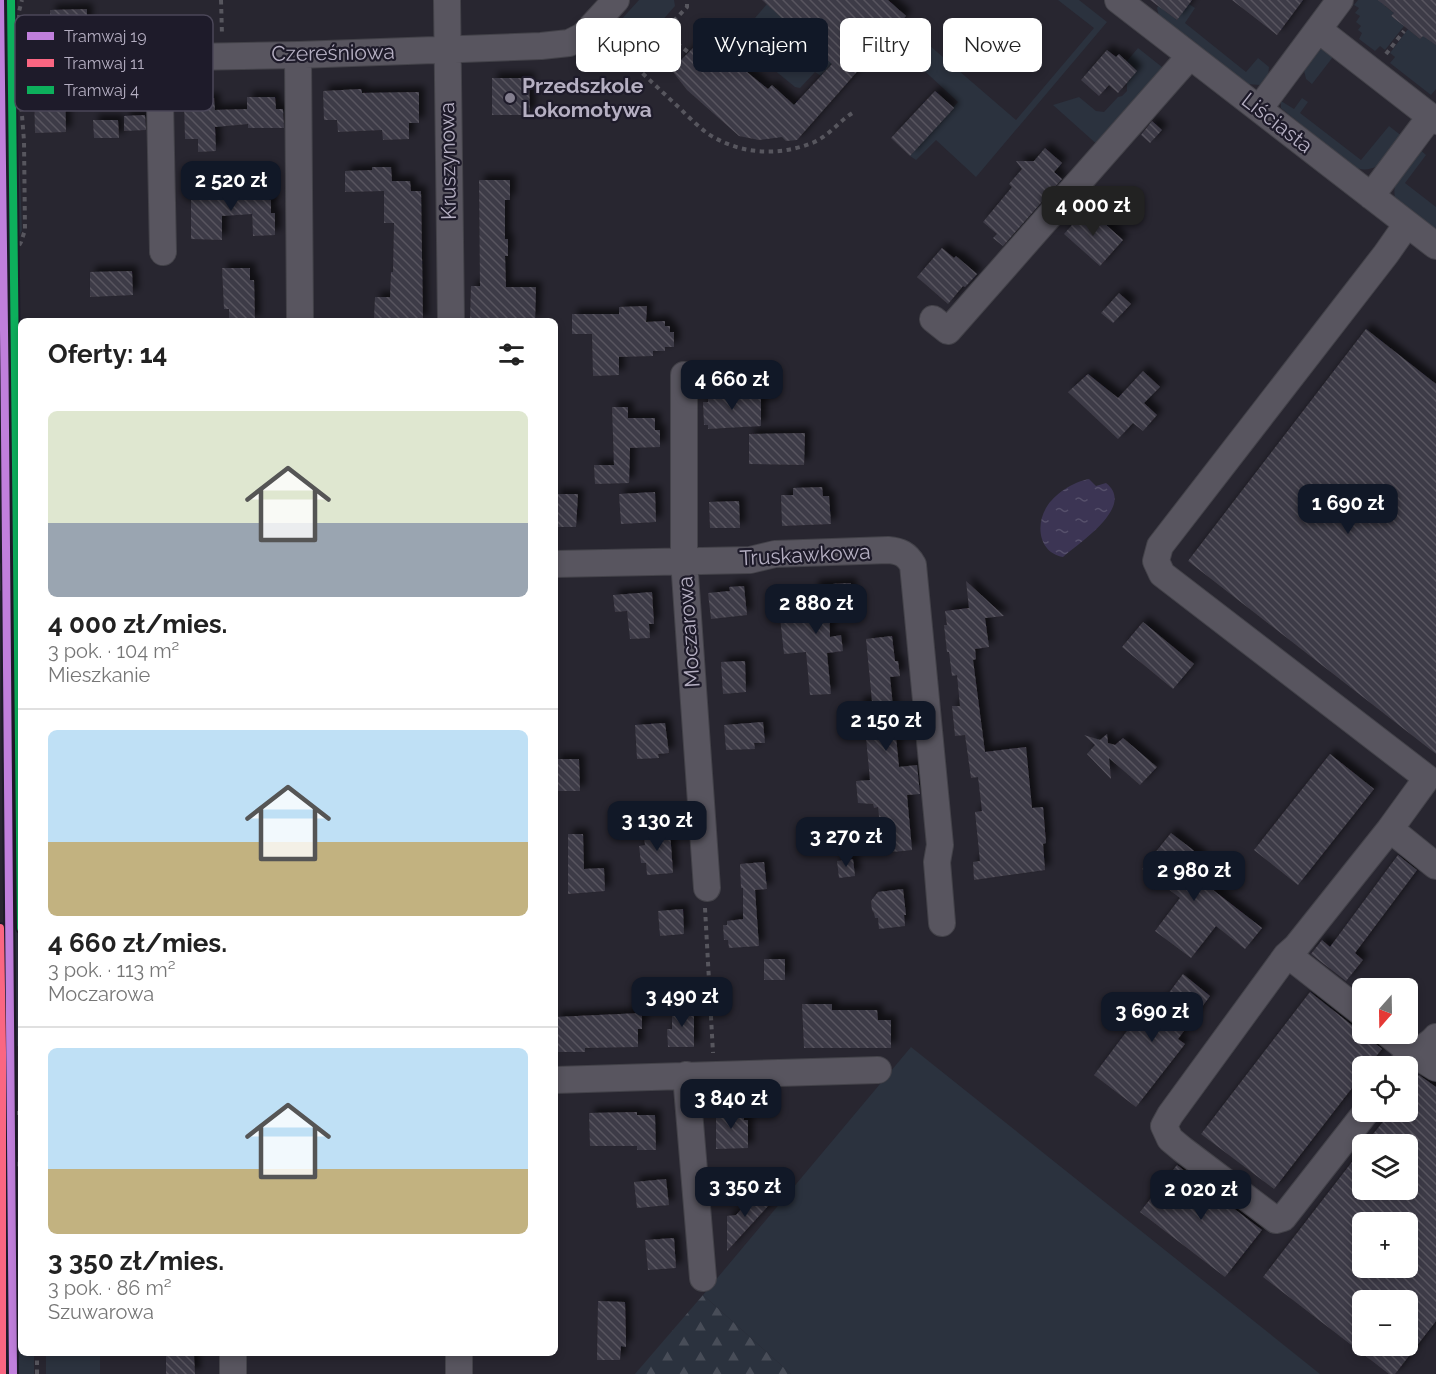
<!DOCTYPE html>
<html lang="pl">
<head>
<meta charset="utf-8">
<style>
  :root { --surface:#fff; --page:#f2f2f2; --text:#222; --muted:#767676; --line:#e0e0e0; --accent:#111827 }
  body { margin:0; font-family:Raleway,sans-serif; background:var(--page); color:var(--text); height:100vh; display:flex; flex-direction:column; font-size:22px; white-space:nowrap }
  * { box-sizing:border-box; margin:0 }
  p { font-size:20px; color:var(--muted) }
  .icon { flex:none; width:33px; height:33px; fill:none; stroke:currentColor; stroke-width:2; stroke-linecap:round; stroke-linejoin:round }
  .map { position:relative; flex:1; overflow:hidden }
  .side { position:absolute; left:18px; top:318px; width:540px; height:1038px; display:flex; flex-direction:column; background:var(--surface); border-radius:9px; box-shadow:0 3px 9px #0003 }
  .side>* { flex:none }
  .banner { position:absolute; left:576px; top:18px; width:570px; height:54px; display:flex; gap:12px }
  .needle { width:39px; rotate:200deg }
  .fabs { position:absolute; left:1352px; top:978px; display:grid; gap:12px }
  .fabs a { display:grid; place-items:center; width:66px; height:66px; border-radius:9px; background:var(--surface); box-shadow:0 3px 9px #0003; font-size:30px }
  .price { position:absolute; translate:-50% -51px; padding:0 14px; border-radius:12px; background:var(--accent); color:#fff; font-size:20px; line-height:39px; filter:drop-shadow(0 2px 3px #0008) }
  .price::after { content:''; position:absolute; left:50%; top:36px; width:18px; height:14px; margin-left:-9px; background:inherit; clip-path:polygon(0 0,100% 0,50% 100%) }
  .price.current { background:#222; color:#fff }
  ul { padding:0; list-style:none }
  li { display:grid; align-content:center; gap:12px; height:318px; padding:0 30px }
  li+li { border-top:2px solid var(--line) }
  li span { display:grid; place-items:center; height:186px; border-radius:9px; color:#555 }
  li>.icon { margin-inline-start:auto }
  span .icon { width:108px; height:108px; fill:#fffc; stroke-width:1 }
  li b { font-size:26px }
  h2 { display:flex; justify-content:space-between; align-items:center; height:72px; padding:0 30px; font-size:26px }
  .tag { padding:0 21px; border-radius:9px; background:var(--surface); box-shadow:0 3px 9px #0003; font-size:21px; line-height:54px }
  .tag.current { background:var(--accent); color:#fff }
  .map>svg:first-child { display:block }
  .grass { fill:#2b323e }
  .forest { fill:url(#forest-firs) }
  .water { fill:url(#water-ripples) }
  .building { fill:url(#building-back-hatch); fill-rule:evenodd; filter:url(#shadow) }
  .lines { fill:none; stroke-linecap:round; stroke-linejoin:round }
  .minor-casing { stroke:#434249; stroke-width:28 }
  .path { stroke:#57565e; stroke-width:4; stroke-dasharray:4.5 4.5; stroke-linecap:butt }
  .minor { stroke:#58555f; stroke-width:26 }
  .tram-1-casing { stroke:#1e1b2a; stroke-width:12 }
  .tram-2-casing { stroke:#1e1b2a; stroke-width:12 }
  .tram-3-casing { stroke:#1e1b2a; stroke-width:12 }
  .tram-1 { stroke:#c07fdc; stroke-width:8 }
  .tram-2 { stroke:#fa6682; stroke-width:8 }
  .tram-3 { stroke:#0daf5c; stroke-width:8 }
  .poi-dot { fill:#847f8f; stroke:#1e1b2a; stroke-width:2 }
  .labels { text-anchor:middle; stroke-width:4.5; stroke-linejoin:round; paint-order:stroke }
  .street-label { font-size:21px; fill:#b5afc2; stroke:#1e1b2a }
  .poi-label { font-size:21px; font-weight:bold; fill:#b5afc2; stroke:#1e1b2a; text-anchor:start }
  .key { fill:#1e1b2a; stroke:#4b4758; stroke-width:1.5 }
  .key-label { font-size:16px; fill:#b5afc2 }
</style>
</head>
<body>
<div class="map">
<svg width="1436" height="1374" viewBox="0 0 1436 1374">
  <defs>
    <pattern id="forest-firs" width="22" height="20" patternUnits="userSpaceOnUse" patternTransform="scale(1.5)"><rect width="22" height="20" fill="#2b323e"/><path d="M5 1l3.5 6h-7zM16 11l3.5 6h-7z" fill="#484d58"/></pattern>
    <pattern id="water-ripples" width="26" height="14" patternUnits="userSpaceOnUse" patternTransform="scale(1.5)"><rect width="26" height="14" fill="#3c3554"/><path d="M2 4q2-2 4 0t4 0M15 11q2-2 4 0t4 0" fill="none" stroke="#56506b"/></pattern>
    <pattern id="building-back-hatch" width="6" height="6" patternUnits="userSpaceOnUse" patternTransform="scale(1.5)"><rect width="6" height="6" fill="#3e3b46"/><path d="M-1 5l2 2M0 0l6 6M5-1l2 2" fill="none" stroke="#58555f"/></pattern>
    <filter id="shadow"><feDropShadow dx="5.5" dy="-5.5" stdDeviation="3" flood-color="#0009"/></filter>
  </defs>
  <rect width="100%" height="100%" fill="#282630"/>
  <path class="grass" d="M639 0H674L675 6 638 48 605 49 599 44Z
    M1058 0H1079L1107 22 976 177 936 140 916 160 910 156 958 102 917 64 916 41 923 19 927 22 922 39 1016 120 1094 28Z
    M1163 0H1167L1161 8 1177 20 1189 4 1195 8 1185 23 1246 72 1258 58 1269 67 1268 76 1260 85 1247 84 1159 16 1157 8Z
    M1358 0H1389L1385 6 1394 13 1391 16 1404 26 1385 50 1380 46 1375 51 1359 39 1362 33 1358 30 1361 26 1356 22 1360 16 1355 13 1359 8 1354 5Z
    M767 4 793 27 782 39V47L769 64 731 31 735 26 737 28 745 18H755Z
    M1408 29 1420 39 1423 36 1436 38V89L1431 95 1390 63 1395 57 1390 53Z
    M806 39 832 63 821 76 815 72 800 88 795 87 773 69 788 51 796 50Z
    M1138 48 1167 71 1100 147 1053 105 1079 97 1096 111 1104 112 1118 97 1122 96 1127 91V83L1137 71 1127 61Z
    M1324 48 1336 53 1312 84 1306 79 1303 66 1316 50Z
    M12 92 17 95 22 230 14 249Z
    M1302 98 1308 102 1300 113 1361 160 1389 126 1403 137C1390 154 1378 177 1353 167L1281 108V101L1294 109Z
    M1418 148 1426 155 1405 183 1436 207V230L1395 198C1391 179 1408 163 1418 148Z
    M9 587H12L21 713V1046H17Z
    M911 1047 1320 1374H791L703 1295Z
    M16 1226H21V1353H34V1374H18Z
    M46 1353H100V1374H46Z"/>
  <path class="forest" d="M703 1295 791 1374H635Z"/>
  <path class="water" d="M1089 479 1096 486 1106 483C1136 506 1080 542 1063 557 1040 553 1035 527 1046 508 1054 494 1073 482 1089 479Z"/>
  <path class="building" d="M762 0H888L906 16 797 140 786 141 782 137 759 140 739 136 687 90 673 72 682 59 705 36 713 44 715 42 737 64 768 89 772 85 794 105 832 64Z
    M1150 0H1192L1177 20Z
    M1232 0H1303L1277 35Z
    M1378 0H1436V45L1423 36 1420 39 1404 26 1391 16 1394 13Z
    M87 9V27H81V42H51L50 10Z
    M1107 50 1116 57 1119 54 1137 71 1118 93 1109 85 1099 96 1081 80Z
    M492 78H529L530 115H492Z
    M65 89 66 132 35 133 34 90Z
    M361 89 362 93 419 92V123H409V139L383 140 382 130 338 132 337 120H324L323 91Z
    M935 91 954 108 910 156 891 138Z
    M247 97H275L276 109H283L284 128H248V124L215 127 216 151 198 152V139H185L184 100 214 98 215 110 247 109Z
    M145 115 146 130 124 131V116Z
    M93 120H118L119 138H94Z
    M1152 121 1162 130 1150 143 1141 135Z
    M1045 148 1062 163 1054 172 1062 179 1003 246 993 238 997 234 983 222 1012 187 1009 184 1022 169 1016 161H1034Z
    M372 167H391L392 181H410L411 191H421L423 321H387V319H374L375 297H390L391 272H393L394 223H384V191L345 192V171L372 170Z
    M479 180H510V200H505V239H508V256H505L506 287H536L535 321 470 320 471 286H480Z
    M252 183V200H271V213H275V235L253 236 252 207V214L222 216V240L191 239V200H218L219 184Z
    M1087 208 1123 240 1100 266 1064 234Z
    M942 248 954 258 956 256 977 274 965 287 963 286 948 304 917 277Z
    M222 268H250V280H254L255 321H229V309H224Z
    M132 271 133 295 90 297V272Z
    M1119 293 1131 304 1113 323 1101 313Z
    M647 306 646 322 665 321V326H670V332H674V347H665V351H653V356L619 357V375L593 376 592 334H572V314H619V307Z
    M1366 329 1436 384V754L1188 561Z
    M1143 371 1160 387 1144 403 1157 415 1143 431 1133 423 1118 439 1068 392 1088 374 1118 398Z
    M746 392V397L761 396V426L708 429V425H704L703 402H708V393Z
    M612 407H628V418H655V430H660V447L630 448 629 483 595 484 594 465H614Z
    M805 433 804 465 749 464V434Z
    M822 487 823 496H829L831 524 782 526 781 495H793V488Z
    M655 492 656 522 621 524 619 494Z
    M555 494H578L576 527H555Z
    M739 501 740 528H710L709 502Z
    M966 581 1004 616 985 618 989 647 975 649 976 659 973 660 985 752 1026 747 1032 808 1043 807 1046 843 1043 844 1045 870 974 880 973 862 980 861 975 812 982 811 978 777 971 778 965 735 955 736 952 706H960L957 675 952 676 949 652H947L944 625H947L945 611 969 608Z
    M851 583V601L829 602 830 637 841 635 843 651 827 653 831 694 810 695 806 652 784 654 780 617 809 614V603L814 602 813 585Z
    M744 586 747 615 711 619 708 593 730 591 729 587Z
    M652 592 654 624H649L650 638 630 639 627 611 615 612 613 595Z
    M1143 622 1194 664 1173 689 1122 647Z
    M892 636 895 661H898L900 676 890 677 899 767 917 765 920 794 907 795 912 850 883 853 878 807 874 808 873 804 858 803 856 781 870 780 866 738 861 739 858 702 872 701 866 639Z
    M745 661 746 692 723 694 721 662Z
    M763 722 765 743H754L755 749 726 750 724 725Z
    M665 723 669 753 658 754 659 758 637 759 635 725Z
    M1107 734 1108 743 1115 745 1123 738 1157 767 1140 785 1109 758 1111 779 1087 754 1095 745 1084 735 1100 740Z
    M1330 754 1374 789 1298 885 1254 850Z
    M555 759H579L580 791H558V786H555Z
    M654 826 661 832 670 831 673 873 647 875 646 863H641L639 846 645 845 644 837Z
    M1171 833 1202 857 1190 872 1262 928 1245 949 1216 926 1191 958 1155 931 1180 898 1142 869Z
    M568 834H583L584 869 604 868 605 891 568 894Z
    M1398 855 1417 870 1355 953 1363 960 1346 981 1311 954 1322 940 1330 947Z
    M853 859 855 876 839 878 837 861Z
    M764 862 767 889 755 890 759 946 729 948 728 940H724L723 925H727V921L743 919V888H741L740 864Z
    M903 889 906 915H904L905 926 879 929 878 918H875L874 913 872 910 871 901 878 892Z
    M683 909 684 934 660 936 658 911Z
    M764 959H785V980H764Z
    M1183 974 1210 996 1178 1039 1185 1044 1136 1107 1094 1075 1142 1011 1151 1017Z
    M1310 992 1382 1049 1368 1066H1362V1075L1274 1189 1201 1134Z
    M802 1004H832V1010H877L878 1020H891V1048H804Z
    M694 1006V1047H668L667 1029H672V1007Z
    M642 1013V1029H638V1047L585 1048V1052H555V1017Z
    M1419 1075 1436 1087V1321L1395 1374H1389L1263 1277 1362 1149V1190H1407V1144H1365L1391 1112H1407V1090ZM1362 1222H1407V1268H1362ZM1362 1300H1407V1346H1362Z
    M716 1110H744V1120H748V1148L716 1149Z
    M637 1112V1115H655L656 1150H637V1146H590L589 1113Z
    M1177 1165 1262 1230 1225 1277 1140 1212Z
    M666 1179 669 1205 637 1208 634 1182Z
    M758 1191 769 1205 727 1251V1216L736 1215Z
    M674 1238 676 1268 648 1270 645 1240Z
    M598 1301 625 1302 626 1339V1347L621 1346 620 1360H597Z
    M194 1355 195 1374H166V1356Z"/>
  <g class="lines">
    <defs>
      <path id="minor" d="M447 0 451 321
        M1118 0 1436 246
        M1319 30 1436 121
        M298 55 300 321
        M155 57 160 103 163 252
        M32 60 298 55 541 46 569 43 583 36 616 0
        M1259 109 1340 0
        M1371 196 1430 117
        M933 319 948 331 1190 56
        M684 375V560L707 888
        M555 564 750 560 775 554 888 550C900 551 907 554 913 565L940 845 937 862 942 923
        M0 577H21
        M1390 829 1427 778 1162 574 1156 561 1160 546 1386 254 1407 224
        M1288 955 1362 1013
        M1388 1034 1412 1053 1436 1068
        M1404 1062C1414 1050 1426 1049 1436 1037
        M686 1075 703 1278
        M555 1080 878 1070
        M1366 1112 1283 1218 1276 1220 1182 1149 1170 1139 1164 1126 1170 1115 1286 956 1296 947 1390 829 1436 866
        M233 1353V1374
        M459 1353V1374"/>
    </defs>
    <use href="#minor" class="minor-casing"/>
    <path class="path" d="M221 0 222 35
      M663 32 688 52
      M15 46V27L22 0
      M599 51 604 55 642 54 687 7V0
      M1386 54 1404 31
      M623 55C639 70 656 86 673 102 684 112 695 124 707 133 738 154 777 157 812 143 830 136 840 119 856 111
      M0 89 20 88
      M15 558 11 259 21 242 25 230 24 141 19 77
      M18 598 17 631 21 656
      M705 908 713 1053
      M0 1052H1
      M18 1052H21
      M17 1113H21
      M21 1144 19 1168 21 1174
      M37 1374V1353"/>
    <use href="#minor" class="minor"/>
    <defs>
      <path id="tram-1" d="M0 0C5 458 13 916 13 1374"/>
      <path id="tram-2" d="M0 928 2 1052V1374"/>
      <path id="tram-3" d="M11 0 21 928"/>
    </defs>
    <use href="#tram-1" class="tram-1-casing"/>
    <use href="#tram-2" class="tram-2-casing"/>
    <use href="#tram-3" class="tram-3-casing"/>
    <use href="#tram-1" class="tram-1"/>
    <use href="#tram-2" class="tram-2"/>
    <use href="#tram-3" class="tram-3"/>
  </g>
  <circle class="poi-dot" cx="510" cy="98" r="6"/>
  <g class="labels">
    <g class="street-label">
      <text transform="translate(333 53) rotate(-1)" y="7">Czereśniowa</text>
      <text transform="translate(1277 123) rotate(38)" y="7">Liściasta</text>
      <text transform="translate(448 161) rotate(-91)" y="7">Kruszynowa</text>
      <text transform="translate(805 555) rotate(-3)" y="7">Truskawkowa</text>
      <text transform="translate(689 632) rotate(-94)" y="7">Moczarowa</text>
    </g>
    <g class="poi-label">
      <text x="522" y="93">Przedszkole<tspan x="522" dy="24">Lokomotywa</tspan></text>
    </g>
  </g>
  <rect x="15" y="15" width="198" height="96" rx="9" class="key"/>
  <rect x="27" y="32" width="27" height="8" fill="#c07fdc"/>
  <rect x="27" y="59" width="27" height="8" fill="#fa6682"/>
  <rect x="27" y="86" width="27" height="8" fill="#0daf5c"/>
  <g class="key-label">
    <text x="64" y="42">Tramwaj 19</text>
    <text x="64" y="69">Tramwaj 11</text>
    <text x="64" y="96">Tramwaj 4</text>
  </g>
</svg>
<div class="fabs">
<a><svg class="needle" viewBox="-14 -14 28 28"><path d="M0-13l5 13h-10z" fill="#e53935"/><path d="M0 13l5-13h-10z" fill="#767676"/></svg></a>
<a><svg class="icon" aria-label="locate" viewBox="0 0 24 24"><circle cx="12" cy="12" r="6"/><path d="M12 2v4M12 18v4M2 12h4M18 12h4"/></svg></a>
<a><svg class="icon" aria-label="layers" viewBox="0 0 24 24"><path d="M12 4l9 5-9 5-9-5zM3 14l9 5 9-5"/></svg></a>
<a>+</a>
<a>−</a>
</div>
<b class="price" style="left:231px;top:212px">2 520 zł</b>
<b class="price current" style="left:1093px;top:237px">4 000 zł</b>
<b class="price" style="left:732px;top:411px">4 660 zł</b>
<b class="price" style="left:1348px;top:535px">1 690 zł</b>
<b class="price" style="left:816px;top:635px">2 880 zł</b>
<b class="price" style="left:886px;top:752px">2 150 zł</b>
<b class="price" style="left:657px;top:852px">3 130 zł</b>
<b class="price" style="left:846px;top:868px">3 270 zł</b>
<b class="price" style="left:1194px;top:902px">2 980 zł</b>
<b class="price" style="left:682px;top:1028px">3 490 zł</b>
<b class="price" style="left:1152px;top:1043px">3 690 zł</b>
<b class="price" style="left:731px;top:1130px">3 840 zł</b>
<b class="price" style="left:745px;top:1218px">3 350 zł</b>
<b class="price" style="left:1201px;top:1221px">2 020 zł</b>
<div class="banner">
<a class="tag">Kupno</a>
<a class="tag current">Wynajem</a>
<a class="tag">Filtry</a>
<a class="tag">Nowe</a>
</div>
<section class="side">
<h2>Oferty: 14<svg class="icon" aria-label="filters" viewBox="0 0 24 24"><path d="M4 7h16M4 17h16"/><circle cx="9" cy="7" r="2"/><circle cx="15" cy="17" r="2"/></svg></h2>
<ul>
<li><span style="background:linear-gradient(#dfe7d0 60%,#9aa5b1 0)"><svg class="icon" aria-label="home" viewBox="0 0 24 24"><path d="M3 11l9-7 9 7M6 9v11h12V9"/></svg></span><div><b>4 000 zł/mies.</b><p>3 pok. · 104 m²</p><p>Mieszkanie</p></div></li>
<li><span style="background:linear-gradient(#bfe0f5 60%,#c2b280 0)"><svg class="icon" aria-label="home" viewBox="0 0 24 24"><path d="M3 11l9-7 9 7M6 9v11h12V9"/></svg></span><div><b>4 660 zł/mies.</b><p>3 pok. · 113 m²</p><p>Moczarowa</p></div></li>
<li><span style="background:linear-gradient(#bfe0f5 65%,#c2b280 0)"><svg class="icon" aria-label="home" viewBox="0 0 24 24"><path d="M3 11l9-7 9 7M6 9v11h12V9"/></svg></span><div><b>3 350 zł/mies.</b><p>3 pok. · 86 m²</p><p>Szuwarowa</p></div></li>
</ul>
</section>
</div>
</body>
</html>
